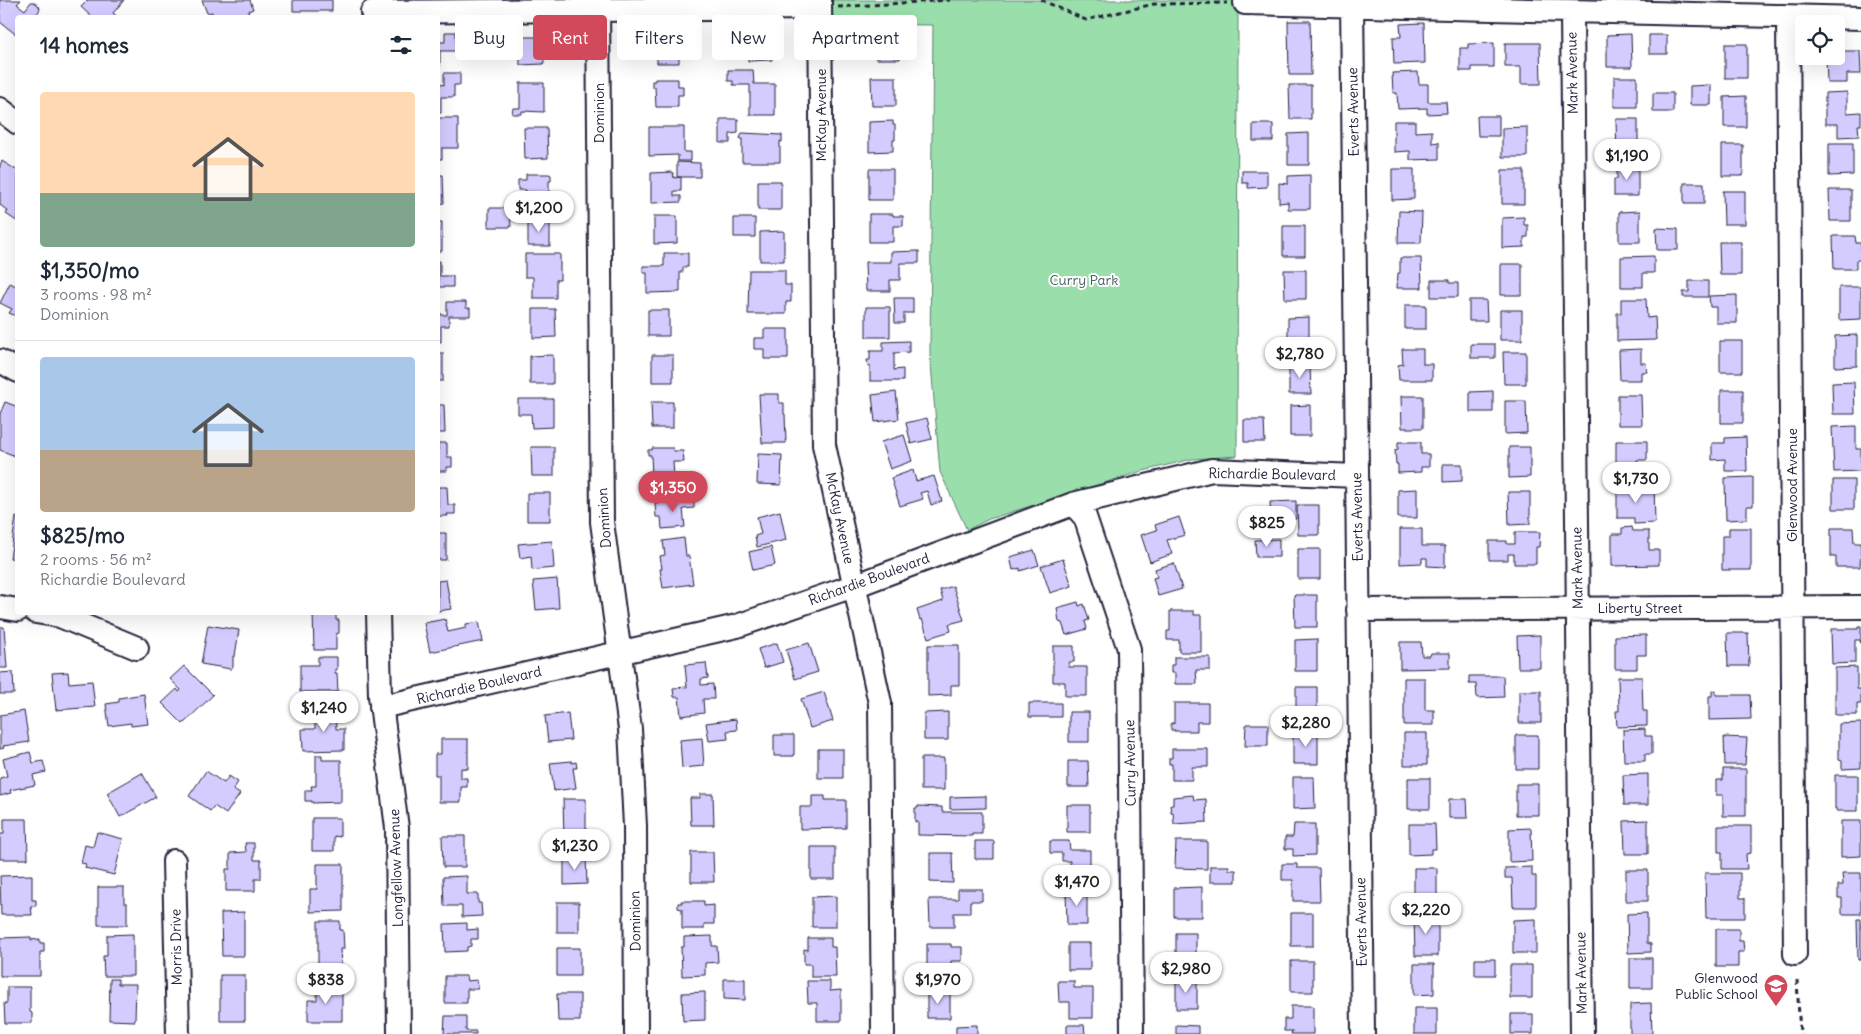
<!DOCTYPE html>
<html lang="en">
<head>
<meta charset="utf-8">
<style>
  :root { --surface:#fff; --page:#f2f2f3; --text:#1f2937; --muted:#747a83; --line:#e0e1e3; --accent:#d1495b }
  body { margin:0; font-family:Delius,sans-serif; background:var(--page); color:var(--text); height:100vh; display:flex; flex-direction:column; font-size:19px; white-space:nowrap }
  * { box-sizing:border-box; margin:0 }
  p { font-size:16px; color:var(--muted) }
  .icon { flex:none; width:28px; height:28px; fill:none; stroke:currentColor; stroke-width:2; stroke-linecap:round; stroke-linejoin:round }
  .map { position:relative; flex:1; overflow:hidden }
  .side { position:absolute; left:15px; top:15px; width:425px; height:600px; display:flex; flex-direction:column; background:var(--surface); border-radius:5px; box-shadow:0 5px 20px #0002 }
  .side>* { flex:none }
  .banner { position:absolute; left:455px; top:15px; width:475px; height:45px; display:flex; gap:10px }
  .tools { position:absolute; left:1795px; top:15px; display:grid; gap:10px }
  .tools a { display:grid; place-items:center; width:50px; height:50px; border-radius:5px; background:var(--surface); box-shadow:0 5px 20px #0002; font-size:25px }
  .price { position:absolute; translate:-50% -42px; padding:0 11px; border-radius:18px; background:#fff; color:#222; font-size:16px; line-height:32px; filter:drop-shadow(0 1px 2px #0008) }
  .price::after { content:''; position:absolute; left:50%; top:30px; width:15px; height:11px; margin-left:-8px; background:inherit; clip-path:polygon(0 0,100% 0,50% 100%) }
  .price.selected { background:var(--accent); color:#fff }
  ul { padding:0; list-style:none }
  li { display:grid; align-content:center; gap:10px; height:265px; padding:0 25px }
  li+li { border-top:1px solid var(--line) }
  li span { display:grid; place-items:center; height:155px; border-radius:5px; color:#555 }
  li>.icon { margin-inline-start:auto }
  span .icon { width:90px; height:90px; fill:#fffc; stroke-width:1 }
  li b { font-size:21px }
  h2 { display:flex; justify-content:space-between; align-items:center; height:60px; padding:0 25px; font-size:21px }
  .tag { padding:0 18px; border-radius:5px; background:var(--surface); box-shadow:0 5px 20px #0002; font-size:18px; line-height:45px }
  .tag.selected { background:var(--accent); color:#fff }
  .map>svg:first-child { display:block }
  .green { fill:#9adfab; stroke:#5e8073 }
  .building { fill:#d4ccff; stroke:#22223b }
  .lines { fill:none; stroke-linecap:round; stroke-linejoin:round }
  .minor-casing { stroke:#22223b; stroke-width:26 }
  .path { stroke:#22223b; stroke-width:3; stroke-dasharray:5 4; stroke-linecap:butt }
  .minor { stroke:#fff; stroke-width:22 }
  .labels { text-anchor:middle; stroke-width:4; stroke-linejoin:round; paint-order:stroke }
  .street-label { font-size:14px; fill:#22223b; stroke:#fff }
  .park-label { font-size:14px; fill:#465b5d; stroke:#fff }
  .poi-label { font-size:14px; fill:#22223b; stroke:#fff; text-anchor:end }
</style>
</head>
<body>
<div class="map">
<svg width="1861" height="1034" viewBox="0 0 1861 1034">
  <rect width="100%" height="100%" fill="#fff"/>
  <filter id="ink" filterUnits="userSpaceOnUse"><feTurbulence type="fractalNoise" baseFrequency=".02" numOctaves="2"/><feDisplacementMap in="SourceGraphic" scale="10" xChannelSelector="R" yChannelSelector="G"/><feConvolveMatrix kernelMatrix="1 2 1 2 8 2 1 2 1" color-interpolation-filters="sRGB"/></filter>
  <g filter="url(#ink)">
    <path class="green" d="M830 0H1238L1237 456 1192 459 1139 472 989 519 967 530 940 472 930 352 933 25 829 24Z"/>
    <path class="building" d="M0 0H21L17 4 25 10 31 2H34L39 6 40 9 37 14 41 18H18V36L0 22Z
      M88 0H124L113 13 119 18H93L81 7Z
      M202 0H250L253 9 248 11 251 18H214L212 12 207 13Z
      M293 0H332V11H293Z
      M1288 21H1310L1311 75H1289Z
      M1424 23 1425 63 1394 64 1393 37H1401L1400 24Z
      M876 29H899L900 59H876Z
      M445 32H456V51H440V66H438V38H439L440 42H445Z
      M748 32H772V60L748 61Z
      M657 33H679V63H657Z
      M1631 34 1632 67H1607V35Z
      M1649 35H1667V54H1649Z
      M519 37H544V64L520 65Z
      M1494 43V67H1472V71H1460V48H1468V44Z
      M1505 43H1540L1541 84H1521V67H1505Z
      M1725 44H1747V78H1725Z
      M1836 51H1860L1861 74H1847V83H1827L1826 56H1836Z
      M728 70H753L754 84H775V115H750V85H733V81H728Z
      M1418 72 1419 84H1428V102H1446L1447 113 1427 114V108L1398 109 1397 93H1393L1392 73Z
      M444 73H460V85H454V97H441V113H438V83L444 85Z
      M871 77H896V106H872Z
      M1614 77H1637V107H1614Z
      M655 79H678V86H683V95H678V107H656L655 87H652V81H655Z
      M520 83H544V112L522 111V114H512L513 108H520Z
      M1289 85H1311V119H1290Z
      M1711 85V105H1690V86Z
      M1847 92V113L1861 112V125H1858L1859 136 1838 137V124H1825V93Z
      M1653 93H1673V112H1653Z
      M1746 96V127H1724V97Z
      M1477 116H1499V136H1478Z
      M438 118H458V148H442V159H438Z
      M720 119H738V133L730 134V143H720Z
      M1616 119H1638V148H1636V159H1617Z
      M893 121V125H895V140H893V151L869 152V122Z
      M1394 121H1415V132L1432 131V143L1439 142V159L1410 160V151L1394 152Z
      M1253 124H1273V141H1253Z
      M649 127H684V152H691V161H678V155L649 156Z
      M1527 127V157H1502V128Z
      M524 128H547L548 158 525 159Z
      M742 133 782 135V142L780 141V162H742V139H740Z
      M1309 133V165H1288V134Z
      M1829 143H1853V175L1829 176Z
      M1722 145H1743V176H1722Z
      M2 161 18 171V222L6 214 8 211 0 205V165Z
      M677 162 700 163V177H677Z
      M1617 164H1638V196H1614V179H1617Z
      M869 169H893V200H869Z
      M1392 169H1414V199L1392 200Z
      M1502 170H1524V204H1502Z
      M1242 171H1267V187L1248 188V183H1242Z
      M673 172 674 178 681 177V191H674V196H681V202L651 203V173Z
      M526 174H549L551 175V181H549V202H526V190H518V180H526Z
      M438 175H443L444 203 438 204Z
      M1310 175V209H1288V202L1279 203V183L1288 184V176Z
      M758 181H781V210H758Z
      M1684 183H1704V204H1684Z
      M1829 190H1851V221H1830Z
      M1723 191H1745V224H1724Z
      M489 208H510L511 227H489Z
      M1399 211 1422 212 1421 243H1398Z
      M1640 211V242H1619V212Z
      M869 214H893V216H903V226H893V242H869Z
      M654 216H677V243L654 244Z
      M1524 217V225H1528V237H1524V247L1502 248V218Z
      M734 218H755V237H734Z
      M528 219H550V246H528Z
      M438 222H442V251H438Z
      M1283 226H1305V256H1283Z
      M1656 228 1678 229V250H1657Z
      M784 231V261H760V232Z
      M1833 236H1855L1856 243H1861V260H1856V269H1834Z
      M1719 242H1741V275H1720Z
      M919 251V263H900V280H890V291H866L865 262H891V252Z
      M664 253H688V267H683V272H680V292L647 293V273H643V266H664Z
      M525 254H560V280H556V298H533V277H525Z
      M1654 256V273H1643V287H1621V257Z
      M1400 258H1421L1422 288H1397L1398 273H1400Z
      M438 261H440V276H453V287H438Z
      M1501 264H1522V295H1501Z
      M749 270H785V285H791V302H786V314H748Z
      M1284 270H1306V299H1285Z
      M1431 280H1449V283H1458V297H1431Z
      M1689 281H1708V297H1683V292H1689Z
      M10 283 18 287V317L9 313 12 309 0 303Z
      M1839 287H1861V319L1839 320Z
      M1737 295V323H1716V307H1710L1709 296Z
      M894 298H913V313H904V323H895Z
      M1621 299H1646L1647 318 1655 317 1656 340 1617 341V313H1621Z
      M1469 300H1486L1487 321H1469Z
      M447 302H466V308H470V316H449V326H441V342H438V313H441V315H447Z
      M1405 305H1426V329H1405Z
      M866 307H890V337H866Z
      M533 309H555L556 337 533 338Z
      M648 310H669V336H648Z
      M1500 310H1522V340H1500Z
      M1309 317V348H1288V318Z
      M764 329H788V359H764V349H754V338H764Z
      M1857 335V366L1835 367V336Z
      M909 341V352L894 353V370L903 369V381H870V366H868L867 360H870V351H883V342Z
      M1720 341H1742V372H1720Z
      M1471 344H1495V358H1471Z
      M1402 349H1423V364H1432V380H1399L1398 365 1403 364Z
      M1641 349V363H1646L1647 372H1641V380H1620L1619 350Z
      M1503 352H1526V384H1504Z
      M438 353H443V381H438Z
      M553 355V384H530V356Z
      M652 355H673V382H652Z
      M1289 364H1310L1311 394H1289Z
      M1854 382 1855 414H1833L1832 383Z
      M1721 390H1743V423H1721Z
      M1493 391V412H1470V392Z
      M896 392 899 419 875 422 872 395Z
      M759 394H779V403H784V414H785L786 443H762Z
      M1618 395H1641L1642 425H1618Z
      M1401 396H1423V428H1402Z
      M518 399H553V427L532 428 531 414H518Z
      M1505 401H1526L1527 433 1505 434Z
      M5 402 18 407V457L0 450V414Z
      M651 402H673V428H652Z
      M438 405H444L445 433H438Z
      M1310 405V436H1290V406Z
      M927 418 932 439 911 444 906 423Z
      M1244 420H1264L1265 442H1244Z
      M1856 426V449H1861V471L1834 472 1832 427Z
      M904 435 912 461 890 469 881 442Z
      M1746 437 1747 471H1725V459L1712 460V443H1725V438Z
      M1616 441H1647V460H1637V474H1616Z
      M1398 442H1421V454H1429V467H1421V472L1398 473V464H1396L1395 450 1398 449Z
      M438 443H447V457H452V467H447V471H438Z
      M531 447H554V476H532Z
      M1509 447H1530V477L1509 478Z
      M652 448H673L674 451H683L684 462H673L674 476H652L651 455H648V450H652Z
      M758 454 782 455 781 485 757 484Z
      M1443 464H1462V481L1443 482Z
      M913 470 916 481 934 476 942 501 931 505 927 491 920 493 923 499 900 506 891 478Z
      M1753 477V506H1747V519L1726 520 1725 478Z
      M1833 480H1854V509H1833Z
      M1617 486H1654L1655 523 1634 524V518H1617Z
      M438 487H447L448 505H455V514H447L448 516H438Z
      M1417 489V518H1398V490Z
      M1508 492H1530V524L1509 525Z
      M527 493H550V521H527Z
      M694 499V508L683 509 685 527 662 529 661 517H656L655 503Z
      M1296 501V519L1271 520 1270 502Z
      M1297 505H1319V535H1298Z
      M780 511 786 540 757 547 755 536 761 534 757 517Z
      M16 517 18 518V559L10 558Z
      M1179 517 1185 535 1167 540 1172 554 1150 562 1141 535 1157 530 1155 525Z
      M1632 527 1633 531H1649V550H1659V565L1612 566V534H1622V528Z
      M1729 528H1751V570H1722V536H1729Z
      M1831 528H1853L1854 543H1861L1860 567H1836V557H1831Z
      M1400 529H1422V546H1445V567L1427 566V558H1422V563L1400 564Z
      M1515 532H1540L1539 547H1536V564H1514V554H1508V560H1489V541H1507V544H1515Z
      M438 533H446V560H438Z
      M684 538 686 556H689L693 584 663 588 660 569H662L660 556 665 555 663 541Z
      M1279 539V557H1256L1255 540Z
      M552 541 554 568 532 570 531 556 520 558 518 544Z
      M771 547 775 565 753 570 749 552Z
      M1298 549H1320V579H1298Z
      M1034 550 1039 565 1020 571V568L1013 570 1010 557Z
      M1063 559 1072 586 1050 593 1041 566Z
      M1174 563 1182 589 1158 596 1153 578 1157 577 1155 569Z
      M557 579 559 608 536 610 533 581Z
      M446 580 451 609 438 611V581Z
      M953 586 964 620 949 624 951 631 928 638 922 619 920 620 917 610 943 601 940 590Z
      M1294 595H1317V627H1295Z
      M1078 602 1079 606 1084 604 1089 620 1085 621 1087 629 1066 635 1062 623 1059 622 1057 608Z
      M1170 611H1194V615H1201V652H1179V640H1167V631H1170Z
      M313 612H336V620H339V633L336 634V650H314Z
      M445 619 448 632 466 628V624L479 622 483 641 430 652 424 623Z
      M208 625 239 630 235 656H233V666L231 669 201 664Z
      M1858 626H1861V644L1860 640H1855V663L1832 664 1831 629H1858Z
      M0 627H4L7 668H0Z
      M1727 633H1748L1749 666H1728Z
      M1540 635V668H1518L1517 636Z
      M1646 635V655H1637V669H1615V636Z
      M1317 639V671H1295V640Z
      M1400 642H1421L1422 656H1430L1431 653H1450V668L1400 669Z
      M777 643 783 662 764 668 758 649Z
      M809 643 818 672 795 679 786 650Z
      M928 645H959V685H951V695L928 696Z
      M1053 646H1074V662H1069V667H1087V696H1065V682H1053Z
      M318 657H337V670L335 669V673H337L338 692H300V665H318Z
      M1174 657H1210V670H1196L1197 684H1175V673H1171V665H1174Z
      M706 663 708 678 701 679V685L713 684 714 699H703L704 713 681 716 679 697H674L673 688 687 687 685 665Z
      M184 666 213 695 183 724 162 703 177 689 179 692 181 690 170 679Z
      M1857 667V689H1861V704H1857V715H1835V668Z
      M13 672 14 694H0V673Z
      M68 672 69 683 92 681 95 707 56 710 52 673Z
      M1469 676H1503L1504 697 1477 698 1476 684H1469Z
      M1618 677H1642L1643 711H1647V726L1617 727 1616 711H1619Z
      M1404 678H1425V710H1434V725H1404Z
      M1296 687H1317V717L1296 718Z
      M1519 691H1541V723H1519Z
      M1712 691H1716V695H1750L1751 719 1709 720V696H1712Z
      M824 692 833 721 810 728 801 699Z
      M144 694 148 724 131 726V723L109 726 106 704 119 702V698Z
      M1029 703H1061V717H1029Z
      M1174 703H1208V722H1197V731H1174L1175 730H1171V723L1174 724Z
      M315 709H335L336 729H344V750L303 751 302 729H315Z
      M24 711 29 742 3 746 4 748 0 749V715Z
      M948 712V740H924V713Z
      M1069 712H1089V742H1069Z
      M568 713 571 740 548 742 545 716Z
      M736 719 737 730 727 731 728 739 709 741 706 723Z
      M1861 723V768L1842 769V760L1839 759V724Z
      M1246 724H1268V746H1245Z
      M1645 729V736H1652V754H1645V761H1624L1623 730Z
      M1293 731H1318V764H1293Z
      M1404 733H1427V765H1404Z
      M774 735H794V756H774Z
      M1516 735H1538V769H1516Z
      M1724 737 1747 738 1745 765H1725Z
      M702 738 704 766 682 768 680 740Z
      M441 739H468V769L461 768V778H467V787H461V802H439V775H435V754H441Z
      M818 749H843V778H818Z
      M1172 749H1208V767H1192V780H1172V764H1169V758H1172Z
      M30 752 33 763 43 761 46 772 33 775 35 785 10 790 11 793 0 796V778L7 776 3 759Z
      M316 755H322V760H341V802L312 803V801H305V790H312L311 786H316Z
      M921 758H944V790H921Z
      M572 761V763L576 762 577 768H573L576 788 554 791 550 763Z
      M1068 761H1088L1089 787H1068Z
      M1723 769H1746V816H1723V795H1716V780H1723Z
      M206 771 224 783 229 776 238 782 233 790 240 794 226 814 214 806 210 811 189 796Z
      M142 773 156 797 120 817 107 793Z
      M1648 774V805H1624L1623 775Z
      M1835 775H1858V811H1837V809H1835Z
      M1293 777H1314L1315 808 1293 809Z
      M1408 778H1430V809H1408Z
      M1516 784H1538V815H1516Z
      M700 794H713L714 825H691L690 798H700Z
      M1193 795 1194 800 1206 799 1207 822 1174 824 1173 812H1171L1170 805H1173V797Z
      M812 796H825V800H846V828L800 829V807H812Z
      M986 796V808L950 809V797Z
      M563 799H586V839H564Z
      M1449 799H1467L1468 818H1449Z
      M1067 805H1090V832H1067Z
      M918 806 942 807V812H982V834H972V836L918 835V822H915V808H918Z
      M312 818H340V837L334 836V851H312Z
      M4 819H27L28 859H0V834H4Z
      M1648 820V854H1625L1624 821Z
      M1841 821H1861V856L1841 857Z
      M1294 824H1315V855L1293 856V849H1285V837H1293Z
      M1409 824H1435L1436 849H1431V854L1409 855Z
      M1718 826H1751V853L1746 854 1747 869H1722V852H1718Z
      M1531 828 1532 861 1509 862V829Z
      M97 832 123 839 114 875 85 868 86 864 81 863 85 845 93 847Z
      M442 836H465V867H443Z
      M975 841H994V859H975Z
      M1050 841H1069L1070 850H1090V879H1070V861H1062V853H1050Z
      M1176 841H1207V869L1175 868Z
      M245 843H254V860H261V879H255V891H226V869H230V853L246 852Z
      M811 847H835V879H811Z
      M691 852H713L714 882H691Z
      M930 853H952L953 883 930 882Z
      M586 856 587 884 564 885V857Z
      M317 864H343V911L310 912V889H317Z
      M1282 864H1297V868H1319L1320 901H1293V880H1282Z
      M1210 866H1229V870H1236V882H1210Z
      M1532 867V876H1536V907H1513L1512 878H1505V868Z
      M1414 868H1437V910H1414Z
      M1626 870H1648V901H1626Z
      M1705 873H1740V898H1745V918H1706Z
      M1842 873H1861V914H1842V898H1838V885H1843Z
      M32 875V900H36V906H31L32 915H1L0 876Z
      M467 876V894H478V903H481L482 916 462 917V906H444L443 877Z
      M98 887H124V903H127V925H98Z
      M1202 887V917H1174V888Z
      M958 889H982V901H970V913H954V927H930L929 899H958Z
      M1066 889H1087V925H1067Z
      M836 896V927H812V897Z
      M681 901H704V906L714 905V924H704V929H682V909L678 908V903H682Z
      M557 902H579V932H557Z
      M244 912V956H222L221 913Z
      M1291 913H1313V946H1291Z
      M1647 913V943L1651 944V952L1628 953 1627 914Z
      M1414 914H1438V956H1415Z
      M1536 919V953H1513V920Z
      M1857 919H1861V960H1858Z
      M318 921H340V930H343L344 949H340L341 965 318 966Z
      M467 923V930L478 929V939H471V946L467 947V951L445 952 444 924Z
      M1716 929H1739V941H1743L1744 952H1738V967H1716Z
      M1176 933H1196V960H1201V971H1183V960H1176Z
      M133 934V976H104L103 956H107V935Z
      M712 936V946H717L718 962 705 963V975L682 976 681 947H684V937Z
      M31 937V940L40 939V943H44V952H40V976H0V938Z
      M808 938H831V947H835L836 977H811V964H804V949L808 950Z
      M1068 943H1090V970H1068Z
      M927 944H951V947H962V961H951L952 975H927Z
      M557 948H580V976H557Z
      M1630 958H1652V988H1630Z
      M1475 959H1495V975H1475Z
      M1291 961H1313V992H1291Z
      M1414 964H1434V994L1414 995Z
      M1510 965H1532V998H1510Z
      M220 975H245V1021H220Z
      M445 976H466L467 981 477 980 478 989H467V1003H445Z
      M110 979H118V984H136L135 1021 109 1020Z
      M724 979H745V1000L724 999Z
      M1176 980H1197V1009H1176Z
      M807 981H830V991L841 990V1021H817V1003H808Z
      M1058 981H1074V988H1093V1018H1070V1002H1059Z
      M317 986H342V1021H308V1000H317Z
      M7 987H30V1012L32 1013V1023H5L4 1003H7Z
      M705 992V1020L683 1021 682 993Z
      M927 992H950V1018H927Z
      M557 994H580V1021H558Z
      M1651 1003 1652 1034H1630V1004Z
      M1291 1006H1313V1034H1291L1292 1031H1284V1019H1291Z
      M1414 1008H1437V1034H1414Z
      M1511 1014H1533V1034H1511Z
      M445 1016H466V1031H476V1034H444Z
      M977 1025V1034H956V1026Z
      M1067 1025H1084L1085 1034H1067Z
      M1176 1025 1198 1026V1034H1176Z"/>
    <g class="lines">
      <defs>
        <path id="minor" d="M598 0 602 522 630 729 635 826 636 1034
          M820 0 824 445 880 703 883 1034
          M1352 0 1363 1034
          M1245 3 1861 18
          M372 12 820 8
          M1572 12 1582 1034
          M1788 17 1795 954
          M0 109 18 123
          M0 361 18 371
          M1073 504 1085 517 1129 649 1132 1034
          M0 607 18 610
          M1358 610 1861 607
          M36 612 60 616 137 648
          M378 612 380 696 397 828 399 1034
          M381 707 737 626 865 582 1073 504 1212 470 1357 476
          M174 861 178 1034"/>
      </defs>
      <use href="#minor" class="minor-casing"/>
      <path class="path" d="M1041 0 1086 20 1154 4 1227 3
        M838 7 950 0
        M1797 980 1800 1034"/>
      <use href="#minor" class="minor"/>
    </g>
  </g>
  <defs>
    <symbol id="school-pin" viewBox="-11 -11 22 30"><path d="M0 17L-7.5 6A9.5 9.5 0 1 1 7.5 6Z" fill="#d1495b" stroke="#fff"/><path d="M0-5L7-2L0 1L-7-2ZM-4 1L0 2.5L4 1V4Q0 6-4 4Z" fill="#fff"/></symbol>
  </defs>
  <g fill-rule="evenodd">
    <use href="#school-pin" x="1762" y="972" width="28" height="38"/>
  </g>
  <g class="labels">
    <g class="street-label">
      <text transform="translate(1572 73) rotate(-91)" y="5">Mark Avenue</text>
      <text transform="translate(1353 112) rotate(-91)" y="5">Everts Avenue</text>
      <text transform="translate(599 113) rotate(-90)" y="5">Dominion</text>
      <text transform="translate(821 115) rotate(-90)" y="5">McKay Avenue</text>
      <text transform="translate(1272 474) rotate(1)" y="5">Richardie Boulevard</text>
      <text transform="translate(1792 485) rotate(-90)" y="5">Glenwood Avenue</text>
      <text transform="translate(1357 517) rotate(-91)" y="5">Everts Avenue</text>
      <text transform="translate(604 518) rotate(-94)" y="5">Dominion</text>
      <text transform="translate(840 518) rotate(78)" y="5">McKay Avenue</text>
      <text transform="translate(1577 568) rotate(-91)" y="5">Mark Avenue</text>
      <text transform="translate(869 579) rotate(-20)" y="5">Richardie Boulevard</text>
      <text x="1640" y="613">Liberty Street</text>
      <text transform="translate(479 685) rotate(-13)" y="5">Richardie Boulevard</text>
      <text transform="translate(1130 763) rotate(-91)" y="5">Curry Avenue</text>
      <text transform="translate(396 868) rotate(-92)" y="5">Longfellow Avenue</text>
      <text transform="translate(635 921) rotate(-91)" y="5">Dominion</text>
      <text transform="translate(1361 922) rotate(-91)" y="5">Everts Avenue</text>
      <text transform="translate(176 947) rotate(-91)" y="5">Morris Drive</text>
      <text transform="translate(1581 973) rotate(-91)" y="5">Mark Avenue</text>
    </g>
    <g class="park-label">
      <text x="1084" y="285">Curry Park</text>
    </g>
    <g class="poi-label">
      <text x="1758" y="983">Glenwood<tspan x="1758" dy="16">Public School</tspan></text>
    </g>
  </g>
</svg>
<div class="tools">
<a><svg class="icon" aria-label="locate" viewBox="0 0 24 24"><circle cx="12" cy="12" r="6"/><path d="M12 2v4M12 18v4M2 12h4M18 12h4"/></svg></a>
</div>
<b class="price" style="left:1627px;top:181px">$1,190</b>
<b class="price" style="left:539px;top:233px">$1,200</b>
<b class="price" style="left:1300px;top:379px">$2,780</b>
<b class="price" style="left:1636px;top:504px">$1,730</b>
<b class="price selected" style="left:673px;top:513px">$1,350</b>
<b class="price" style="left:1267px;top:548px">$825</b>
<b class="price" style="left:324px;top:733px">$1,240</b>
<b class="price" style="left:1306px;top:748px">$2,280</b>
<b class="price" style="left:575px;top:871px">$1,230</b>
<b class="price" style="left:1077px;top:907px">$1,470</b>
<b class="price" style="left:1426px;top:935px">$2,220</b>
<b class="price" style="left:1186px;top:994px">$2,980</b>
<b class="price" style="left:326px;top:1005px">$838</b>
<b class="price" style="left:938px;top:1005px">$1,970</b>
<div class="banner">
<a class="tag">Buy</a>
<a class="tag selected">Rent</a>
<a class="tag">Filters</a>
<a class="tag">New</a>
<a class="tag">Apartment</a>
</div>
<section class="side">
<h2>14 homes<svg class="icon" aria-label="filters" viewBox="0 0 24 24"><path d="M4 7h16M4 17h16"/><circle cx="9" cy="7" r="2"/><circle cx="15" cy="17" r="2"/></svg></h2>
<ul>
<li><span style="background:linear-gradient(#ffd9b3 65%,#7fa58c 0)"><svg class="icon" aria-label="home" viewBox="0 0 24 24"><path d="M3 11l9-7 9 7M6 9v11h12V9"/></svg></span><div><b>$1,350/mo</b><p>3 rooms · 98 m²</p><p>Dominion</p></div></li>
<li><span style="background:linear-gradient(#a9c7e8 60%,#b9a48a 0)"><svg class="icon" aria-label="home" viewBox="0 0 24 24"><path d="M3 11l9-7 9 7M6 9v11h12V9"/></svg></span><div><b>$825/mo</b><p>2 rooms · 56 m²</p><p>Richardie Boulevard</p></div></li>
</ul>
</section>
</div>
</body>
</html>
